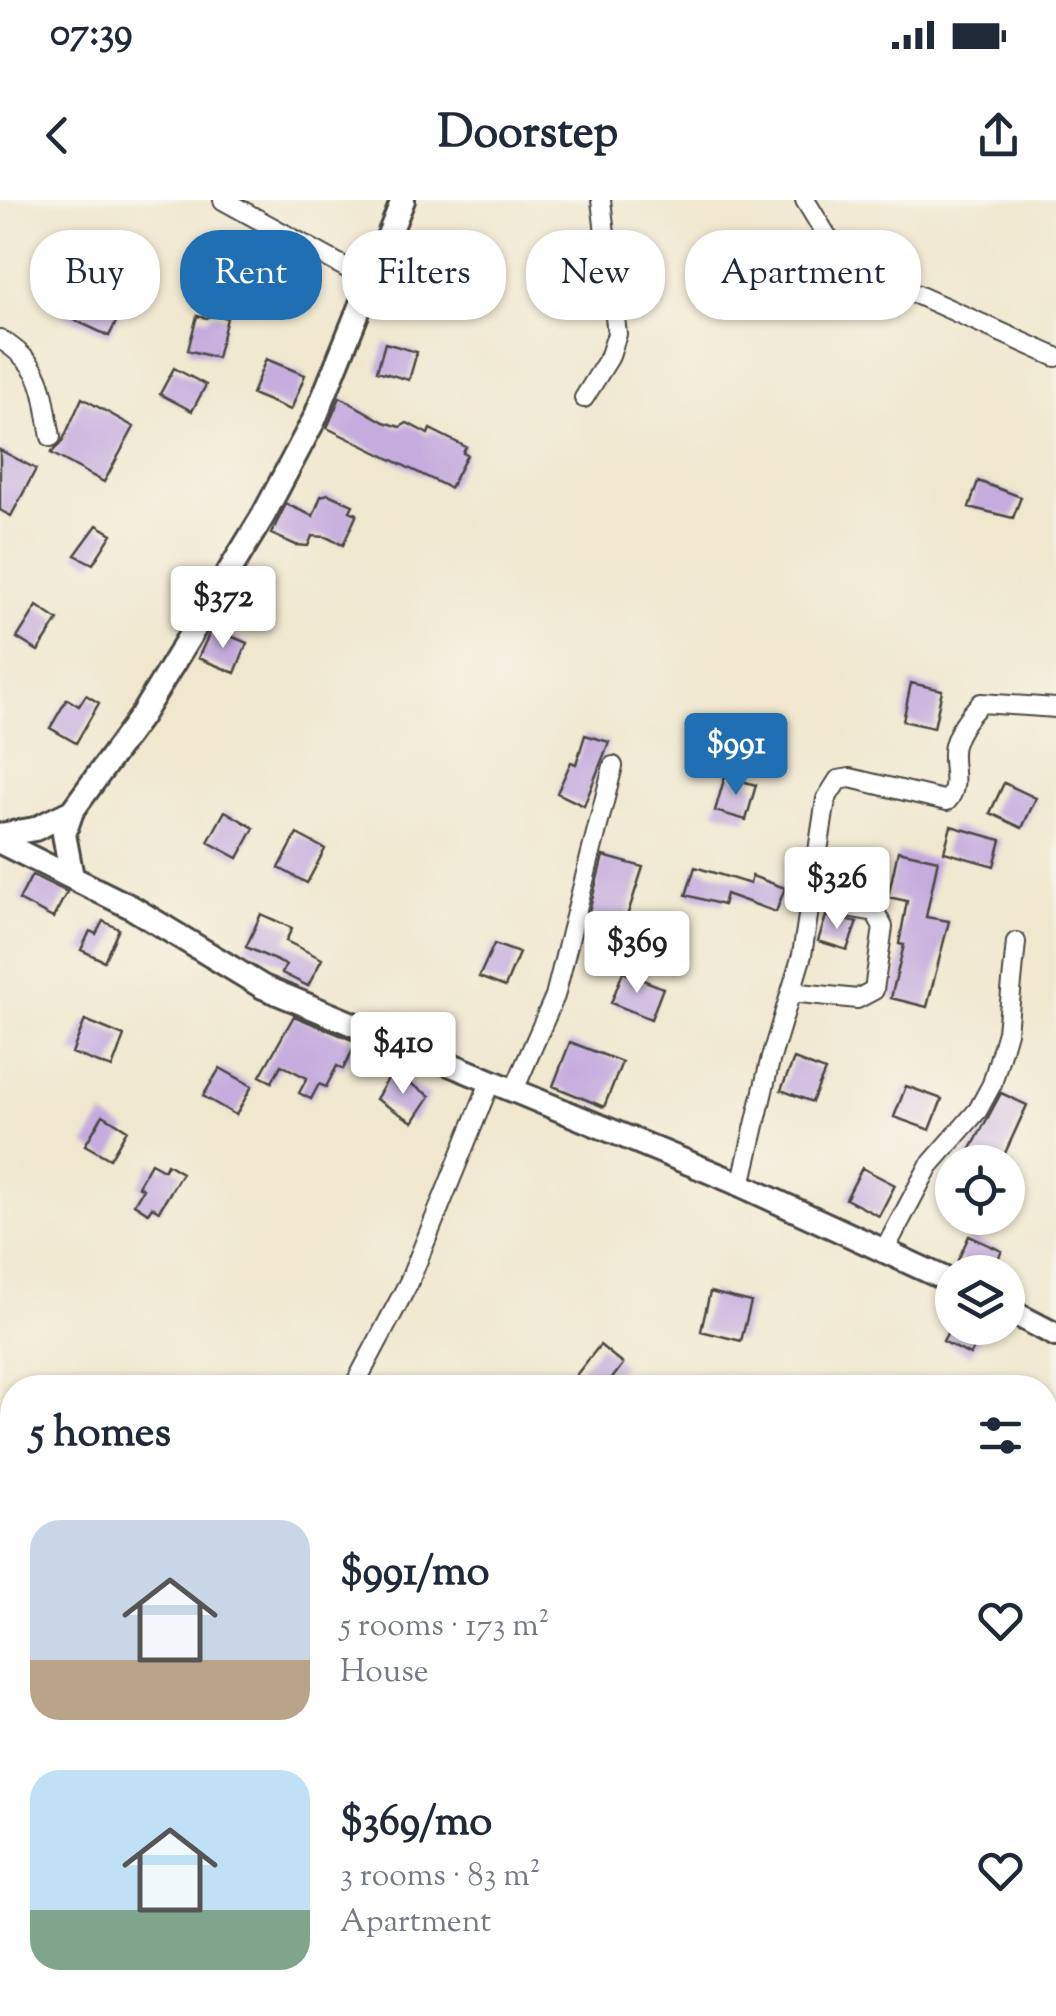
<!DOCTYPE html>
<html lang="en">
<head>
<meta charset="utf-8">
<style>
  :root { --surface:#fff; --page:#f2f2f3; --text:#1f2937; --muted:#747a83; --accent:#1f6fb2 }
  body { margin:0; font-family:"Sorts Mill Goudy",serif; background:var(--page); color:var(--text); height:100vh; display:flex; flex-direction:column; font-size:38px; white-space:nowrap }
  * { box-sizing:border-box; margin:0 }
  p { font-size:32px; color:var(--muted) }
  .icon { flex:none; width:55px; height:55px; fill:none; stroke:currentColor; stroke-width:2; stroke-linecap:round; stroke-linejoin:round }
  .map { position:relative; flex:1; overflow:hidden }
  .drawer { position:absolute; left:0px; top:1175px; width:1058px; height:642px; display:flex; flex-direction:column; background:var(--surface); border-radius:40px 40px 0 0; box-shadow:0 2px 8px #0004 }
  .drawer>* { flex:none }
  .banner { position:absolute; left:30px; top:30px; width:998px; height:90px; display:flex; gap:20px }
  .buttons { position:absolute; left:935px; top:945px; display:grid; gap:20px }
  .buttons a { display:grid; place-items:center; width:90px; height:90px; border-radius:50%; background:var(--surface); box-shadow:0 2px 8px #0004; font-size:50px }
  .price { position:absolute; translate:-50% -85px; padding:0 22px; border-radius:10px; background:#fff; color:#222; font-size:32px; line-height:65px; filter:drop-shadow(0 2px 5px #0008) }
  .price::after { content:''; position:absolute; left:50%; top:60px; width:30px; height:22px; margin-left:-15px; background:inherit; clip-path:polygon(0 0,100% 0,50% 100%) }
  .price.current { background:var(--accent); color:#fff }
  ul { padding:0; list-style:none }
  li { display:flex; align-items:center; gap:30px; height:250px; padding:0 30px }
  li span { display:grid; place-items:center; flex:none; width:280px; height:200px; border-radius:30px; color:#555 }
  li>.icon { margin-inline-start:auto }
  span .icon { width:120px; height:120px; fill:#fffc; stroke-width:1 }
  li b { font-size:42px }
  h2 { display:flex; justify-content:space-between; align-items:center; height:120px; padding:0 30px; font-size:42px }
  .tag { padding:0 35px; border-radius:40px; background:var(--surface); box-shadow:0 2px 8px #0004; font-size:35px; line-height:90px }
  .tag.current { background:var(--accent); color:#fff }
  .status { display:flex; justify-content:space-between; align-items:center; height:70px; padding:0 50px; background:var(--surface); direction:ltr }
  .status svg { height:28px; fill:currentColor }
  header { display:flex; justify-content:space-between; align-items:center; height:130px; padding:0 30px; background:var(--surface); font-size:45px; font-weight:800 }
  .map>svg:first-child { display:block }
  .building { fill:#c5abde }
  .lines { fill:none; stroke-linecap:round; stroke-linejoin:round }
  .minor-casing { stroke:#494743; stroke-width:22 }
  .tertiary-casing { stroke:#494743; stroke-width:28 }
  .minor { stroke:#fff; stroke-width:18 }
  .tertiary { stroke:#fff; stroke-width:22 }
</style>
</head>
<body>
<div class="status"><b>07:39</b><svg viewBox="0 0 49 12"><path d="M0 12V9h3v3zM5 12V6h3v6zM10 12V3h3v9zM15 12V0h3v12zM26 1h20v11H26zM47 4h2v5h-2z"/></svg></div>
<header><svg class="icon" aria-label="back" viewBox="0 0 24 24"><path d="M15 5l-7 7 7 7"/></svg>Doorstep<svg class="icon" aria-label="share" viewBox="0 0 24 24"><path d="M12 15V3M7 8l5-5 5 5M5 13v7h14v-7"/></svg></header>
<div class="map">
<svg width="1056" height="1816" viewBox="0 0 1056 1816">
  <rect width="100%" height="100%" fill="#f7f3e8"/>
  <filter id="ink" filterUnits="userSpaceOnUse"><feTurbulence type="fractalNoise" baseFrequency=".01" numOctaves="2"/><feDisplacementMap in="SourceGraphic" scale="20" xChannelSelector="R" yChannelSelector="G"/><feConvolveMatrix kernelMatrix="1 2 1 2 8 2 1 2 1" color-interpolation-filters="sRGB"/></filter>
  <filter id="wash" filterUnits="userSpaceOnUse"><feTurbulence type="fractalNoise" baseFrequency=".0048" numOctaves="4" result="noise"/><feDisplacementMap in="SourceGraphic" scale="40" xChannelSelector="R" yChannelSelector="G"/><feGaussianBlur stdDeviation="2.25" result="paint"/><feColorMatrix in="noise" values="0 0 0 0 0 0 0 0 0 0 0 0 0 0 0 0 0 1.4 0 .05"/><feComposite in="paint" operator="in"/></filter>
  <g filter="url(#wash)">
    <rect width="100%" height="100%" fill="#f0e7ce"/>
    <g id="blocks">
      <path class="building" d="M208 42 240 56 228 82 196 68Z
        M79 73 129 96 109 136 61 114Z
        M214 114 227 118 217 158 188 150 197 116 207 118Z
        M385 143 417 152 409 180 377 171Z
        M266 159 305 175 291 210 252 194Z
        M174 168 206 185 192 211 160 194Z
        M340 197 384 222 400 227 407 223 428 234 430 229 466 247 463 253 467 255 450 288 327 228Z
        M82 198 134 227 104 282 51 253 62 242Z
        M0 250 36 269 11 316 0 310Z
        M978 281 1021 297 1013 318 969 307Z
        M328 294 353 305 350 311 357 314 343 345 326 337 312 336 308 346 296 345 271 334 286 304 313 316 321 296Z
        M97 325 112 334 93 364 75 355Z
        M37 406 58 420 38 451 17 438Z
        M212 428 247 443 235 473 198 458Z
        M911 483 942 490 934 528 903 521Z
        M86 495 99 503 76 543 50 528 67 499 79 506Z
        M585 535 609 542 584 606 557 593 571 562 576 564Z
        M725 576 756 585 746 620 715 611Z
        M1004 583 1036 598 1022 628 990 613Z
        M225 611 254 628 238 658 208 642Z
        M951 626 1001 640 994 666 944 652Z
        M297 634 325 649 307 683 279 668Z
        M898 651 938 660 926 717 949 721 927 807 891 798 904 745 899 744 907 701 888 697Z
        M603 656 643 667 618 744 583 735Z
        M695 667 750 684 752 676 785 688 776 712 726 694 723 705 686 695Z
        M32 675 67 692 53 718 19 700Z
        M261 714 292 728 286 741 322 759 308 786 282 773 286 765 246 747Z
        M826 716 857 722 847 750 818 741Z
        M103 721 119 729 104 761 81 750 90 731 96 734Z
        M494 744 519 753 505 787 479 777Z
        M623 772 663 788 651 819 611 803Z
        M294 816 357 842 343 869 337 866 326 887 319 884 311 899 299 893 307 878 281 865 272 882 260 876Z
        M85 820 124 836 112 868 72 853Z
        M570 842 622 862 604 907 553 886Z
        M794 859 825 871 812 902 781 890Z
        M220 868 252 886 236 915 203 896Z
        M392 872 430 896 413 922 376 899Z
        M906 886 942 899 930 930 894 917Z
        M1001 893 1027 905 1001 962H964Z
        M103 915 127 930 110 959 85 945Z
        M151 963 164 970 167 964 182 973 159 1011 152 1007 148 1013 134 1004 143 989 138 986Z
        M862 968 895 985 879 1016 846 999Z
        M969 1036 1002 1051 991 1072 958 1060Z
        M710 1092 751 1102 741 1141 701 1131Z
        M950 1128H985L970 1155 943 1141Z
        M600 1145 623 1164 605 1188H584L573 1179Z"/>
    </g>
  </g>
  <g filter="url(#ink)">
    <use href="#blocks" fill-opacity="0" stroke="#494743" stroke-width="2.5"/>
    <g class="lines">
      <defs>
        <path id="minor" d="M223 0 372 82
          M805 0 842 61 1056 157
          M0 139C45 167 42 189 51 237
          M584 198 609 158 617 134 601 0
          M791 792 857 799 874 790 883 727 875 712 812 701
          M514 890 555 796 613 566
          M741 985 770 861 802 755 826 599 838 580 850 578 947 601C962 585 949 564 954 545 959 528 969 515 981 503L1056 508
          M883 1053 929 966 978 910 992 884 1007 832 1016 742
          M353 1188 409 1082 491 880
          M1045 1281 1056 1264
          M0 1654 12 1653
          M1045 1783 1056 1794
          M114 1816 119 1805"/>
        <path id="tertiary" d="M0 635 35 629 72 611 141 516 263 316 315 218 403 0
          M0 642 131 707 263 787 730 980 952 1082
          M72 677 64 634 72 611
          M1008 1110 1056 1135"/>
      </defs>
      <use href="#minor" class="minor-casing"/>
      <use href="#tertiary" class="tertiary-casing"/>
      <use href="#minor" class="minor"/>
      <use href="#tertiary" class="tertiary"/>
    </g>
  </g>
</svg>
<div class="buttons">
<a><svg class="icon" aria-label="locate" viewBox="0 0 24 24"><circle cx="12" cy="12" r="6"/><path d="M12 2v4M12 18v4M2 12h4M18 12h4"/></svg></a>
<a><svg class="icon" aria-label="layers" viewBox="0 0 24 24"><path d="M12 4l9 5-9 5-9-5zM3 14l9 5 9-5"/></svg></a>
</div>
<b class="price" style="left:223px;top:451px">$372</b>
<b class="price current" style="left:736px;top:598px">$991</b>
<b class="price" style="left:837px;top:732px">$326</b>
<b class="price" style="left:637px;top:796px">$369</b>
<b class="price" style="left:403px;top:897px">$410</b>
<div class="banner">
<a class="tag">Buy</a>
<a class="tag current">Rent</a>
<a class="tag">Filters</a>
<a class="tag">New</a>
<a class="tag">Apartment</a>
</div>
<section class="drawer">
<h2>5 homes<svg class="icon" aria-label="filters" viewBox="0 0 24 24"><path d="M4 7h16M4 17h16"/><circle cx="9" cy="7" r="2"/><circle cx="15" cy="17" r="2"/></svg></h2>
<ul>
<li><span style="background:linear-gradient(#c9d6e8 70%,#b9a48a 0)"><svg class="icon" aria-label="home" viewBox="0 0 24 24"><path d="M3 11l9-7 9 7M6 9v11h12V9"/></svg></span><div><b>$991/mo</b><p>5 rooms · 173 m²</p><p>House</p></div><svg class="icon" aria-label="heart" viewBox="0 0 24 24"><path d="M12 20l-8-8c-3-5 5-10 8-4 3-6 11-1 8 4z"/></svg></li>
<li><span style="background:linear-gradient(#bfe0f5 70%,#7fa58c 0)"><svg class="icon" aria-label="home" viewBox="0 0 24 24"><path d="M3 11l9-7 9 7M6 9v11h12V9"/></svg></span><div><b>$369/mo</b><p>3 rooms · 83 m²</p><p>Apartment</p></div><svg class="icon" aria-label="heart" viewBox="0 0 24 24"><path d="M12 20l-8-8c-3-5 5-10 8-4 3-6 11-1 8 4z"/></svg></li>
</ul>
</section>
</div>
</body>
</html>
